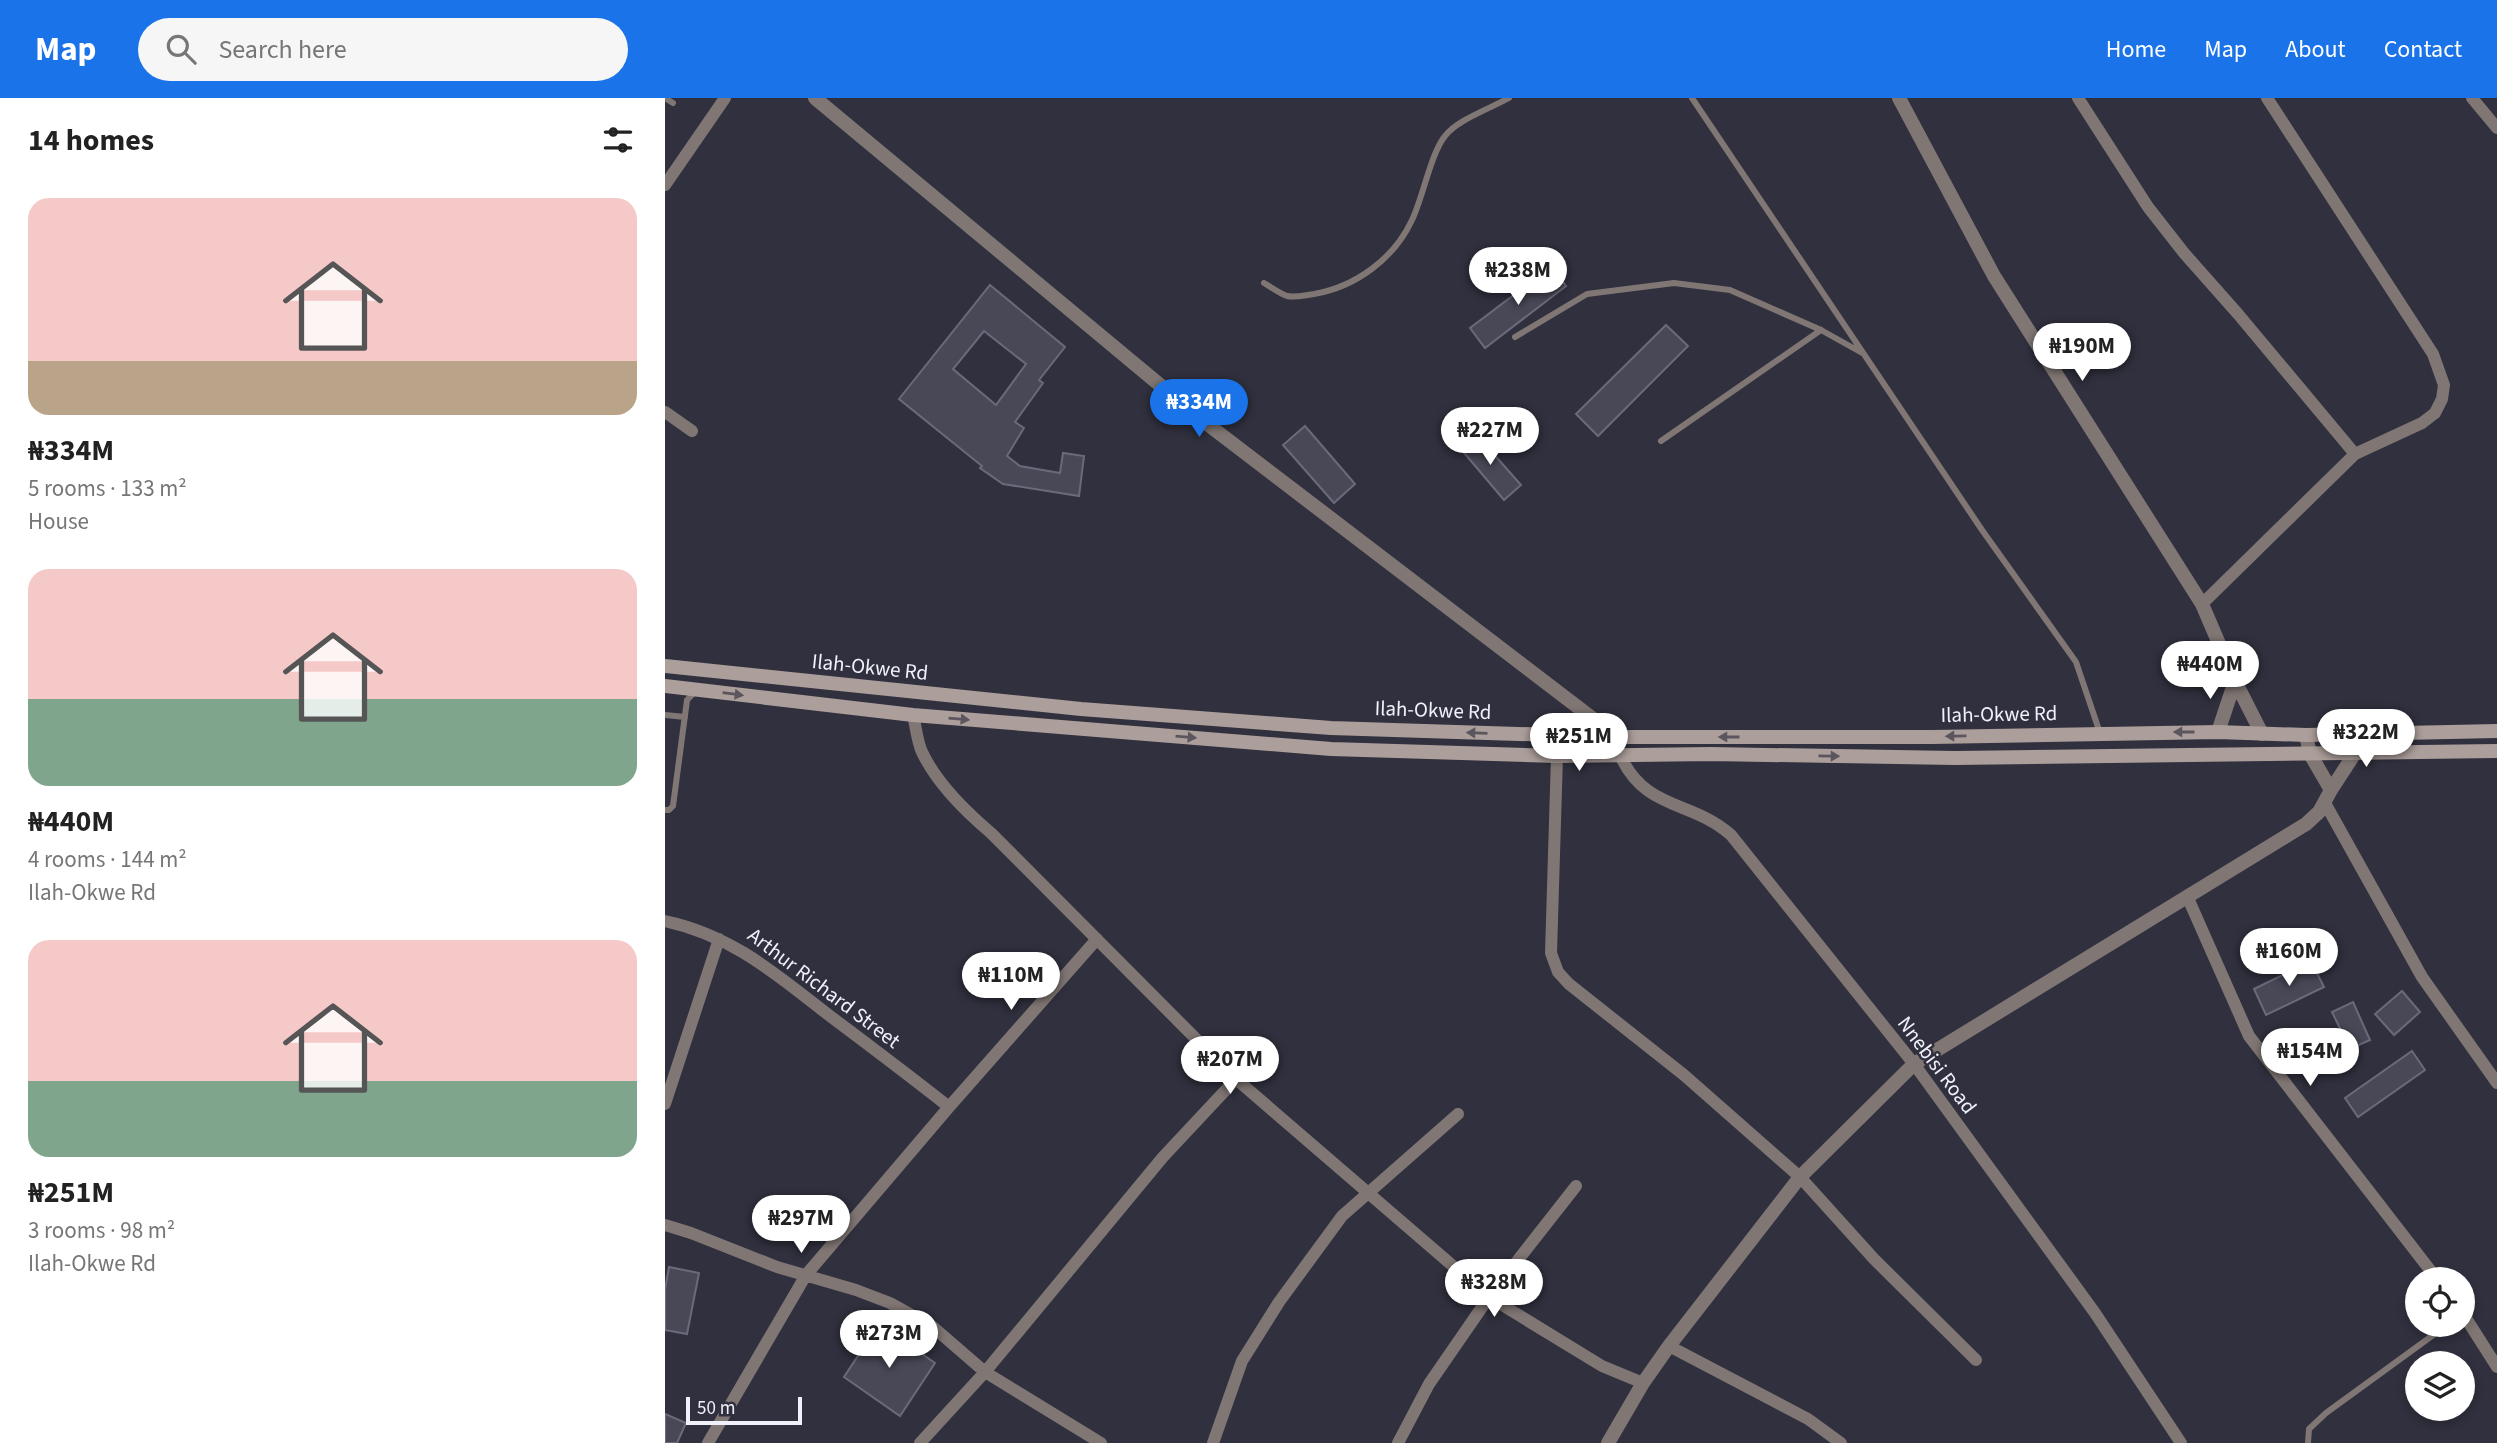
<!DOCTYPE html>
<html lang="en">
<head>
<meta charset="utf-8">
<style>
  :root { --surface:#fff; --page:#f6f6f6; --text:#222; --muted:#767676; --accent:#1a73e8 }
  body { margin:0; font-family:"Source Sans 3",sans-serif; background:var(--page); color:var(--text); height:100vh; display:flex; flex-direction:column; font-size:26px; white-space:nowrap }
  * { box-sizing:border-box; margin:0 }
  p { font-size:23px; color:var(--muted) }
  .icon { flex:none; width:38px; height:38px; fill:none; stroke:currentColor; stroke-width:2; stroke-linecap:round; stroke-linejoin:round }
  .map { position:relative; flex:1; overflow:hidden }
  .panel { display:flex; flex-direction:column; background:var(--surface); width:665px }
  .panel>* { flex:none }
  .tools { position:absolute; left:1740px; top:1169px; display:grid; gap:14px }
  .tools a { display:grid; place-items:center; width:70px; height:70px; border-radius:50%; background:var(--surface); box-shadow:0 4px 10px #0003; font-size:35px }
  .scale { position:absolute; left:21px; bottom:18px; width:116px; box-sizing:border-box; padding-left:7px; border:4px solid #f1f1fb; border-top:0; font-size:19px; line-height:24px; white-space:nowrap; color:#f1f1fb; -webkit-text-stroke:5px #30303e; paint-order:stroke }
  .price { position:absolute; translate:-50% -60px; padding:0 16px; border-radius:24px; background:#fff; color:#222; font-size:23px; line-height:46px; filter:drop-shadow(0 2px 4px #0008) }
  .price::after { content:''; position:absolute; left:50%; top:42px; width:21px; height:16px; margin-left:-10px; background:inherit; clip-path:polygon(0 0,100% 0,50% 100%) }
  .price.selected { background:var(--accent); color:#fff }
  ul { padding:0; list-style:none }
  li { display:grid; align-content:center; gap:14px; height:371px; padding:0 28px }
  li span { display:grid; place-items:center; height:217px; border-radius:21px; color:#555 }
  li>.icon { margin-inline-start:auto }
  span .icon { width:126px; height:126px; fill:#fffc; stroke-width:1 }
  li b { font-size:30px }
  h2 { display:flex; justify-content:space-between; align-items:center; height:84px; padding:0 28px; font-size:30px }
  header { display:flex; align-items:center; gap:42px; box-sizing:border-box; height:98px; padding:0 35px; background:var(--accent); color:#fff }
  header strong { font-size:33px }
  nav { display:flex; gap:38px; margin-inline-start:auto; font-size:24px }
  .search { width:490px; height:63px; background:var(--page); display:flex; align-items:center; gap:18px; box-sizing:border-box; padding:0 24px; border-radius:38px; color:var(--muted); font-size:26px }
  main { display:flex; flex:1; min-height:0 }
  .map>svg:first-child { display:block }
  .building { fill:#484857; stroke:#6b6a7b; stroke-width:2; fill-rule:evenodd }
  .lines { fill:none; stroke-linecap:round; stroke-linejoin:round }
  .service { stroke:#807774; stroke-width:6 }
  .minor { stroke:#807774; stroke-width:12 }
  .tertiary { stroke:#807774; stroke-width:14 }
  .secondary { stroke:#ac9e9a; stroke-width:14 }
  .oneway { fill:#5b565e }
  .labels { text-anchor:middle; stroke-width:5; stroke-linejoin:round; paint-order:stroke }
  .street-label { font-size:21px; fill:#f1f1fb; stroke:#30303e }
</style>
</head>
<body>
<header>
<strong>Map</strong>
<div class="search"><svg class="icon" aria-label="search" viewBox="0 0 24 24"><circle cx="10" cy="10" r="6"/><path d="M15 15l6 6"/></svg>Search here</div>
<nav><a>Home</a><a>Map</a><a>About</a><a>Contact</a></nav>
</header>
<main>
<section class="panel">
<h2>14 homes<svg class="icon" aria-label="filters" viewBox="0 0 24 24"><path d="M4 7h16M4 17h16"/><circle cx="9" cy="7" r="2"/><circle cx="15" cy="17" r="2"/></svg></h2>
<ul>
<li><span style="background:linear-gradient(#f6c9c9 75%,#b9a48a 0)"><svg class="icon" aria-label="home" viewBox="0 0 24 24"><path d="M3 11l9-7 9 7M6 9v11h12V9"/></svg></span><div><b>₦334M</b><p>5 rooms · 133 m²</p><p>House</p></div></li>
<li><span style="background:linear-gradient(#f6c9c9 60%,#7fa58c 0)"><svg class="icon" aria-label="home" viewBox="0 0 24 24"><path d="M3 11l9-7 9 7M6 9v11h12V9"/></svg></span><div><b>₦440M</b><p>4 rooms · 144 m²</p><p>Ilah-Okwe Rd</p></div></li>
<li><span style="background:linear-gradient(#f6c9c9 65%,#7fa58c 0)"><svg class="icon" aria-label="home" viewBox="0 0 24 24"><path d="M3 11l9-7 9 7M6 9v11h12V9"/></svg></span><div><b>₦251M</b><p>3 rooms · 98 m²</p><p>Ilah-Okwe Rd</p></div></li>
</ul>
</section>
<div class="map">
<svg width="1832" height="1345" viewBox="0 0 1832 1345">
  <rect width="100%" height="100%" fill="#30303e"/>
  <path class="building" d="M887 168 901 188 820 250 805 230Z
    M325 187 400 249 374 282 378 285 350 324 359 330 342 358 355 368 395 375 398 355 419 358 414 398 338 386 315 370 317 368 234 301ZM319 233 361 266 331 307 288 271Z
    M1001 227 1023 248 933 338 911 316Z
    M640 328 690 386 669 405 618 347Z
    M811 336 856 387 839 402 795 350Z
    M1646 863 1659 889 1601 917 1589 891Z
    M1737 893 1755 914 1729 937 1710 916Z
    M1688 904 1705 942 1685 951 1667 914Z
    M1747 953 1760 972 1693 1019 1680 1000Z
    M4 1169 34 1175 22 1236 0 1232V1191Z
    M214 1226 270 1265 235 1318 179 1279Z
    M0 1316 21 1325 12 1345H0Z"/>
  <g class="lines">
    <path class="service" d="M0 0 8 5
      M1027 0 1317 432 1411 564 1435 635
      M599 185C606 189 614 195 622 198 631 200 640 197 649 196 690 189 729 161 747 122 758 99 766 55 780 38 792 22 826 10 844 0
      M850 239 922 196 1009 185 1065 192 1156 232 1199 256
      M996 343 1156 232
      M0 617 20 619
      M0 712H4L8 708 22 602 31 593
      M1643 1345 1644 1331 1661 1315 1782 1227"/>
    <path class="minor" d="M1413 0 1483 109 1519 155 1573 216 1690 356
      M1807 0 1832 30
      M0 87 60 0
      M0 314 27 333
      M1537 506 1690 356 1757 325 1770 315 1777 301 1779 287 1768 256 1602 0
      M248 617C251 629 252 643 257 654 272 686 300 713 326 735L571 981 824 1199 937 1268 978 1285
      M955 657C980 713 1027 702 1066 737L1249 966 1430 1215 1516 1345
      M892 658 886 855 893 874 904 886 1019 977 1135 1079 1209 1161 1311 1262
      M1660 705 1757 879 1832 985
      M1522 798 1584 938 1772 1181
      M0 823C67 837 112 877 165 918 205 948 245 978 284 1009
      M0 1006 54 841
      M0 1127 26 1135 112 1169 191 1192 225 1205 268 1229 320 1274 436 1345
      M1797 1214 1832 1269
      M1004 1248 1143 1321 1176 1345
      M43 1345 141 1177 284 1009 432 841
      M255 1345 320 1274 498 1059 571 981
      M548 1345 577 1263 614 1204 677 1118 793 1016
      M733 1345 764 1286 824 1199 911 1088"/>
    <path class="tertiary" d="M150 0 537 322 952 639
      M1234 0 1329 178 1537 506 1570 583 1597 636
      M1553 634 1570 583
      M1641 637 1645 656 1666 692
      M943 1345 978 1285 1004 1248 1135 1079 1249 966 1641 726 1654 714 1666 692 1690 655V634"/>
    <path class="secondary" d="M0 568 416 611 666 630 952 639H1267L1553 634 1641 637 1832 633
      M0 588 248 617 666 651 892 658 1046 656 1290 660 1832 653"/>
  </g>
  <defs><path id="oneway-solid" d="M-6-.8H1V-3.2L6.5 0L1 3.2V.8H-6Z" transform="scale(1.75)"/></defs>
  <g class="oneway">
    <use href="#oneway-solid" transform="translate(68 596) rotate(7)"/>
    <use href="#oneway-solid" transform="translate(294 621) rotate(5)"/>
    <use href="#oneway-solid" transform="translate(1519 634) rotate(180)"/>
    <use href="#oneway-solid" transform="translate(812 635) rotate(-178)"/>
    <use href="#oneway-solid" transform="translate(1291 638) rotate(179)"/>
    <use href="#oneway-solid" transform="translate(521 639) rotate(5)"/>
    <use href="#oneway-solid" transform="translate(1064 639) rotate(-180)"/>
    <use href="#oneway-solid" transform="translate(1164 658) rotate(1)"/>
  </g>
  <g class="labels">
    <g class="street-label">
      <text transform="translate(205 569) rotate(6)" y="7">Ilah-Okwe Rd</text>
      <text transform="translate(768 612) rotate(2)" y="7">Ilah-Okwe Rd</text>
      <text transform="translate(1334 616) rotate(-1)" y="7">Ilah-Okwe Rd</text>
      <text transform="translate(159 890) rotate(37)" y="7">Arthur Richard Street</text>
      <text transform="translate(1272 967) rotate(53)" y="7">Nnebisi Road</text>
    </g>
  </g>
</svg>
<div class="tools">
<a><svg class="icon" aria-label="locate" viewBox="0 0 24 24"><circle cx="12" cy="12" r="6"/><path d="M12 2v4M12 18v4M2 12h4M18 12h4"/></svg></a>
<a><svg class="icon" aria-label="layers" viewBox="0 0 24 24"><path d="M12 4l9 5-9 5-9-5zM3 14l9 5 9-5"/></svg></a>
</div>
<div class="scale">50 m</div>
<b class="price" style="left:853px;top:209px">₦238M</b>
<b class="price" style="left:1417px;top:285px">₦190M</b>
<b class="price selected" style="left:534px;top:341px">₦334M</b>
<b class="price" style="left:825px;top:369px">₦227M</b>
<b class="price" style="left:1545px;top:603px">₦440M</b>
<b class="price" style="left:1701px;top:671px">₦322M</b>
<b class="price" style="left:914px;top:675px">₦251M</b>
<b class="price" style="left:1624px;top:890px">₦160M</b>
<b class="price" style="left:346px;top:914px">₦110M</b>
<b class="price" style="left:1645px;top:990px">₦154M</b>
<b class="price" style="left:565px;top:998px">₦207M</b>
<b class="price" style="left:136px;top:1157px">₦297M</b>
<b class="price" style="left:829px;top:1221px">₦328M</b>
<b class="price" style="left:224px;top:1272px">₦273M</b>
</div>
</main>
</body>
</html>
